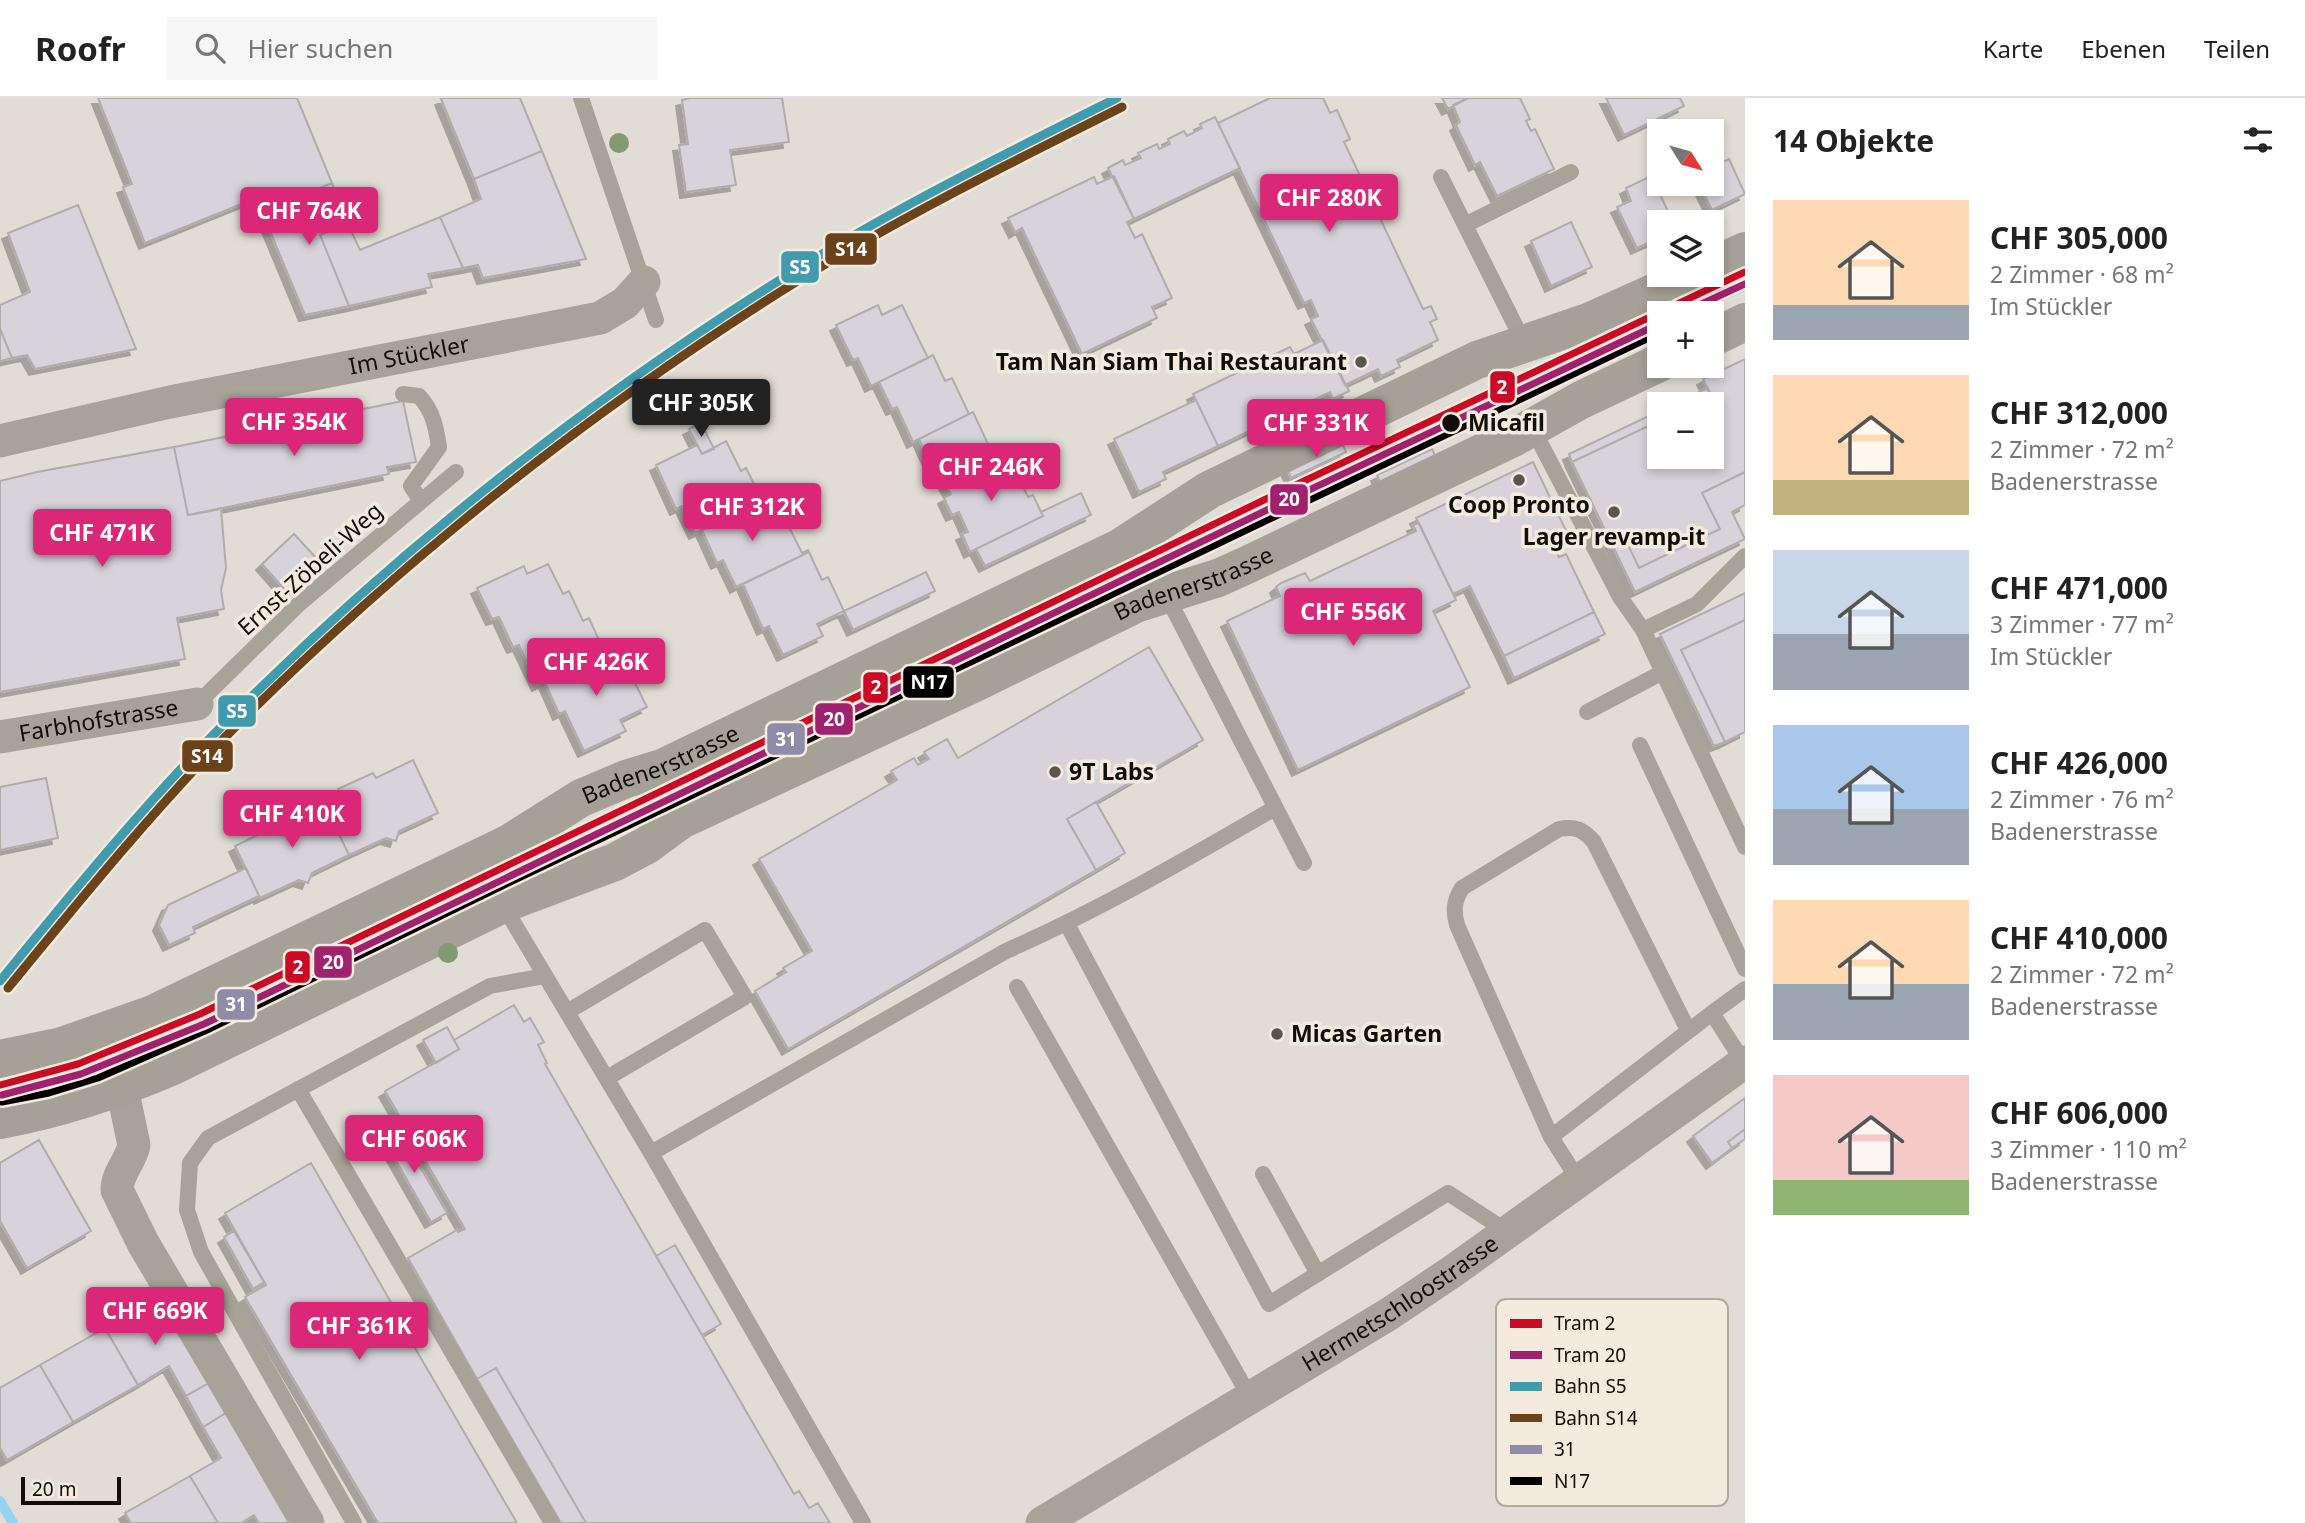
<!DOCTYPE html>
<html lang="de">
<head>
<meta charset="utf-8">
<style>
  :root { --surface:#fff; --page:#f6f6f6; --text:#222; --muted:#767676; --line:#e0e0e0; --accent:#db2777 }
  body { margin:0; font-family:"Noto Sans",sans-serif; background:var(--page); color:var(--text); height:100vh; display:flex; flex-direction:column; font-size:26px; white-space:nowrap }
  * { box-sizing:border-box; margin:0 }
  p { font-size:23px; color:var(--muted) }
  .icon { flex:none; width:38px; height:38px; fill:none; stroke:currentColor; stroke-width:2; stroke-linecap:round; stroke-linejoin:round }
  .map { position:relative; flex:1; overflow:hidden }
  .drawer { display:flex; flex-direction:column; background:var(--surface); width:560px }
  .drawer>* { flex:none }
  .needle { width:46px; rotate:127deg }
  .tools { position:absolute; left:1647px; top:21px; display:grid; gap:14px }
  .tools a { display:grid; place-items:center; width:77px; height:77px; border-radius:0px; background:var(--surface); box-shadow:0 4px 10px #0003; font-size:35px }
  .scale { position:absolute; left:21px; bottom:18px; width:100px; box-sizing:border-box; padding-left:7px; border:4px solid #110d09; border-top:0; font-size:19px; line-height:24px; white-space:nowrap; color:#110d09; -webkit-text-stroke:5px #f5eade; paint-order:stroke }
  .price { position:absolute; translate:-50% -60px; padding:0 16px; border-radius:7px; background:var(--accent); color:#fff; font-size:23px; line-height:46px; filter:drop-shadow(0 2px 4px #0008) }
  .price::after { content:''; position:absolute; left:50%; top:42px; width:21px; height:16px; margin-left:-10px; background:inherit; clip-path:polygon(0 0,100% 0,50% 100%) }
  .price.active { background:#222; color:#fff }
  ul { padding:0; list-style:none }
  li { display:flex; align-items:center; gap:21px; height:175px; padding:0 28px }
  li span { display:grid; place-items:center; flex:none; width:196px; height:140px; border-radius:0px; color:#555 }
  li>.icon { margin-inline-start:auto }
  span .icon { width:84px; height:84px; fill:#fffc; stroke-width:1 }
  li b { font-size:30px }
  h2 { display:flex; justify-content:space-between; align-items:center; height:84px; padding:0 28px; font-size:30px }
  header { display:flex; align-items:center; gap:42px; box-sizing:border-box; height:98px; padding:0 35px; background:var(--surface); border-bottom:2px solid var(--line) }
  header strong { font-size:33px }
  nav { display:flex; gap:38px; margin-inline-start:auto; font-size:24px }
  .search { width:490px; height:63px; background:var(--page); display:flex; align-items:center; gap:18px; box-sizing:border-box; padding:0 24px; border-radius:0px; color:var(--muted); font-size:26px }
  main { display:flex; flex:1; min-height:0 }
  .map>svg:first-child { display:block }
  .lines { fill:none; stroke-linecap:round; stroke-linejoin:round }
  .stream { stroke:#94d4f0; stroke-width:10 }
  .building { fill:#d8d2db; stroke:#afacac; stroke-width:2; filter:url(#shadow) }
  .lane { stroke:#a8a399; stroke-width:16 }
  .street { stroke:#a8a399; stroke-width:33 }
  .secondary { stroke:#a6a196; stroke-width:38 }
  .bus-1-casing { stroke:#f5eade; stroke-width:12 }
  .bus-2-casing { stroke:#f5eade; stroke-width:12 }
  .bus-1 { stroke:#8f8caa; stroke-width:7 }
  .bus-2 { stroke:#000; stroke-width:7 }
  .rail-1-casing { stroke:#f5eade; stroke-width:14 }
  .rail-2-casing { stroke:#f5eade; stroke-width:14 }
  .rail-1 { stroke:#409bad; stroke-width:9 }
  .rail-2 { stroke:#6c421b; stroke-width:9 }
  .tram-1-casing { stroke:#f5eade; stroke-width:12 }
  .tram-2-casing { stroke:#f5eade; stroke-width:12 }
  .tram-1 { stroke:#cb0a25; stroke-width:7 }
  .tram-2 { stroke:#a0216e; stroke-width:7 }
  .tree { fill:#839971 }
  .poi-dot { fill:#5a5551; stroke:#f5eade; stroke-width:2.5 }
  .stop-dot { fill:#110d09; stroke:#f5eade; stroke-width:2.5 }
  .labels { text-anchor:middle; stroke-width:7; stroke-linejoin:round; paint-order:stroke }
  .street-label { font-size:23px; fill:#110d09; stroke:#f5eade }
  .poi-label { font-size:23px; font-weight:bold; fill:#110d09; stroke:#f5eade }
  .stop-label { font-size:23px; font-weight:bold; fill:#110d09; stroke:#f5eade; text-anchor:start }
  .key { fill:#f5eade; stroke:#b1a89e; stroke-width:2 }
  .key-label { font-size:19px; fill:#110d09 }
  .line-badge { stroke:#f5eade; stroke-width:2.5 }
  .badge-label { font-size:19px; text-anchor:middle; font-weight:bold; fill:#fff }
</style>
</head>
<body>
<header>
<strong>Roofr</strong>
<div class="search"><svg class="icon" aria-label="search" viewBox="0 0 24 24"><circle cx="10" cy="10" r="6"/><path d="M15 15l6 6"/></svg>Hier suchen</div>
<nav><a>Karte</a><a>Ebenen</a><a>Teilen</a></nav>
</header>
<main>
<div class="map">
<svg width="1745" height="1425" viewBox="0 0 1745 1425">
  <defs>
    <filter id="shadow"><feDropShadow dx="-6" dy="6" stdDeviation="0" flood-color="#0004"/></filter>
  </defs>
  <rect width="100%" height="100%" fill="#e2dcd6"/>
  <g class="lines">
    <path class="stream" d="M0 1403 13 1425"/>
  </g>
  <path class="building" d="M98 0H297L332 85 262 114 256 100 145 145 123 89 132 86Z
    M444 0H520L542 53 474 81 441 1Z
    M690 0H782L789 44 730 52 736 87 686 94 679 47 688 46 682 2Z
    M1270 0H1323L1330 15 1337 12 1350 41 1344 44 1423 211 1431 208 1437 221 1430 224 1438 242 1397 262 1400 269 1381 278 1378 271 1345 287 1311 221 1318 218 1311 202 1304 205 1218 25Z
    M1442 0H1468L1448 11Z
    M1468 0H1520L1530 21 1526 23 1531 33 1535 31 1554 71 1497 98 1480 64 1475 67 1456 27 1460 24 1453 7Z
    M1606 0H1680L1684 8 1624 37Z
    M1215 19 1240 70 1134 121 1108 70 1123 62 1125 67 1141 60 1138 55 1157 46 1159 51 1170 46 1168 41 1184 33 1187 38 1202 30 1200 26Z
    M542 53 586 161 483 180 478 167 463 170 440 119 481 101 474 81Z
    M1729 61 1745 96 1712 112 1699 86H1712V69Z
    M1114 78 1134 121 1127 124 1135 140 1142 136 1172 200 1152 209 1157 220 1082 256 1022 130 1015 134 1008 120 1094 79 1097 86Z
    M1647 80 1653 92 1657 90 1673 124H1659V140L1637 150 1617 109 1631 103 1626 90Z
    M332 85 348 126 320 137 349 208 305 217 262 114Z
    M78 107 136 251 35 271 27 257 12 260 0 231V207L30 194 8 135Z
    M440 119 463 170 428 176 432 189 349 208 320 137 348 126 360 152Z
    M1571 124 1592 169 1551 188 1531 143Z
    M878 207 882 217 902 207 928 260 871 288 858 260 853 262 836 227Z
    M0 231 12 260 0 263Z
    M1323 242 1349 293 1333 301 1330 294 1218 348 1193 296 1290 249 1294 256Z
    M933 257 945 283 952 280 969 316 913 344 897 309 892 311 879 284Z
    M1745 261V374L1702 395 1720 431 1639 470 1622 434 1609 440 1572 364 1659 323V359H1712V306H1694L1711 298 1703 281Z
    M1708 290 1711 298 1694 306H1673Z
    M1196 302 1218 348 1163 374 1166 381 1139 394 1114 341Z
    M403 303 416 364 387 369 389 376 188 417 174 349Z
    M1659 313V323L1572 364 1569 356Z
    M973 314 996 363 946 387 941 376 937 379 919 341Z
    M701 325 714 351 702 356 689 331Z
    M1341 342 1346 354 1291 380 1286 368Z
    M726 343 741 373 746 370 761 400 767 397 768 400 695 435 682 408 676 411 656 367 697 347 702 356Z
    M174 349 188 417 221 411 226 470 221 492 224 511 177 520 185 561 0 594V383L37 374Z
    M1432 351 1437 362 1382 389 1377 377Z
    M1008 357 1028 399 1033 397 1043 418 970 454 962 436 968 434 959 414 952 417 944 400 951 396 946 387Z
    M1533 364 1570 441 1554 449 1559 459 1566 456 1594 514 1504 558 1470 488 1453 496 1416 420Z
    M1745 374V407L1732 414 1745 441 1635 494 1609 440 1622 434 1639 470 1720 431 1702 395Z
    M1081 395 1091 417 985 468 976 451 1043 418 1041 414Z
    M768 400 782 427 787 425 802 455 808 452 809 454 736 489 723 462 717 465 702 432Z
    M1419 425 1456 502 1433 513 1470 589 1298 672 1227 523 1280 498 1276 489 1281 485 1305 475 1310 483 1416 433 1413 427Z
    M294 436 319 463 285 492 262 466Z
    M809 454 822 482 828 479 844 513 817 526 823 538 783 557 769 528 763 531 743 486Z
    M548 466 563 496 569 493 583 523 589 520 603 551 609 547 611 551 538 587 519 547 513 549 499 519 492 521 477 490 524 468 527 476Z
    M926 474 935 493 853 532 844 513Z
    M1745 495V522L1681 552 1725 644 1714 648 1660 536Z
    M1594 514 1605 536 1514 580 1504 558Z
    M1745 522V634L1725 644 1681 552Z
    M1149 549 1203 642 1067 721 1096 772 788 951 755 893 786 874 783 870 812 853 759 761 897 682 891 673 914 660 918 667 929 661 924 654 947 641 958 660Z
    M611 551 624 578 630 575 647 609 620 622 626 633 584 653 565 613 559 616 544 582Z
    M413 662 438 715 399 733 396 743 386 740 349 757 324 705 341 697 338 691 373 675 376 680Z
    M46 680 58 740 0 752V689Z
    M1096 704 1125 755 1096 772 1067 721Z
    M324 705 349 757 312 775 308 785 299 782 260 800 235 748 272 730 270 725 304 708 307 714Z
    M246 770 259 798 193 829 195 835 169 847 159 827 168 807Z
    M514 907 524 924 530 920 544 944 538 947 547 965 545 966 794 1396 799 1393 809 1410 818 1405 830 1425H586L496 1270 477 1281 408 1160 457 1132 458 1134 465 1131 385 993 459 951 454 942Z
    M447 929 459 951 436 965 423 942Z
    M1745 1000V1031L1728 1044 1732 1050 1712 1065 1693 1038Z
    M397 1029 447 1115 431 1124 382 1038Z
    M1745 1031V1041L1732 1050 1728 1044Z
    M39 1042 91 1133 27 1170 0 1123V1065Z
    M311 1065 416 1248 415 1250 517 1425H378L245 1199 266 1187 225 1115Z
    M234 1133 264 1184 253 1191 224 1139Z
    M675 1147 721 1226 702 1237 656 1158Z
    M158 1199 209 1285 186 1298 169 1268 138 1287 105 1230Z
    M105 1230 138 1287 73 1324 40 1267Z
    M40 1267 73 1324 7 1362 0 1350V1290Z
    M496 1270 586 1425H561L477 1281Z
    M209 1285 226 1315 203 1329 186 1298Z
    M226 1315 289 1425H259L254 1417 241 1425H218L190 1378 221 1360 203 1329Z
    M190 1378 218 1425H131L125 1415Z"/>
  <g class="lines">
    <path class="lane" d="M581 0 656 222
      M1441 79 1524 245
      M1465 127 1571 74
      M1676 215 1745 184
      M403 296 419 298C433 313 436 329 439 349L411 388 421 403
      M1532 329 1620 499 1643 532 1745 749
      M1174 512 1304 765
      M1643 532 1697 506 1745 458
      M197 606 300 505 456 374
      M1587 614 1663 574
      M1640 647 1745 871
      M503 807 651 1055 863 1425
      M1067 826 1269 1206 1448 1095 1508 1134
      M1017 889 1251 1301
      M567 914 705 832 745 899 607 980
      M1688 932 1594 744C1583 731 1575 728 1559 731L1462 790C1454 803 1453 812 1457 827L1551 1039 1712 915
      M1744 965 1712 915 1745 891
      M298 991 552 1425
      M0 994 46 985 95 970 202 923 495 780 1659 223
      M1551 1039 1579 1083
      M651 1055 1006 853C1099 812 1187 761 1275 710
      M1263 1076 1318 1176
      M354 1425 201 1154 187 1112 190 1065 208 1040 490 888 545 878"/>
    <g class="street">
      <path id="s1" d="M0 343 170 304 600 220 625 205 644 184"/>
      <path id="s2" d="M0 639 197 606"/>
      <path d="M122 990 134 1047C131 1063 117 1075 117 1092L143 1145 308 1425"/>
      <path id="s3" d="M1042 1425 1389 1216 1453 1173 1745 964"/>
    </g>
    <g class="secondary">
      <path d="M1712 168 1745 153"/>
      <path d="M1712 240 1745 224"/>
      <path id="s4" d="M0 961 62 948 153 916 508 746 581 700 626 681 662 670 1121 449 1209 392 1477 262 1588 224 1693 177"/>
      <path id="s5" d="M0 1022C60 1011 117 992 173 968L503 806 615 764 647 747 681 722 979 583 1138 505 1218 480 1249 466 1515 339 1581 302 1659 265"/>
    </g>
    <defs>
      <path id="bus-1" d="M1676 215 1745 184
        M0 994 46 985 95 970 202 923 495 780 1659 223"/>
      <path id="bus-2" d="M2 1004 49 995 98 980 207 932 500 789 1659 235"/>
    </defs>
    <use href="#bus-1" class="bus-1-casing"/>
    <use href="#bus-2" class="bus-2-casing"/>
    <use href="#bus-1" class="bus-1"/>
    <use href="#bus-2" class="bus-2"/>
    <defs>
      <path id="rail-1" d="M0 883C76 790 152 697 238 612 407 444 596 296 799 170 901 107 1009 54 1117 0"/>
      <path id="rail-2" d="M8 890C84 797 160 704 245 619 414 452 602 304 804 179 907 116 1014 63 1122 9"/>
    </defs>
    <use href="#rail-1" class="rail-1-casing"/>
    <use href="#rail-2" class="rail-2-casing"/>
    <use href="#rail-1" class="rail-1"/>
    <use href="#rail-2" class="rail-2"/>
    <defs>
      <path id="tram-1" d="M0 987 78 966 200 916 1264 402 1745 174"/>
      <path id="tram-2" d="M1682 215 1745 186
        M2 997 81 976 204 926 1269 411 1659 226"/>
    </defs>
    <use href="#tram-1" class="tram-1-casing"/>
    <use href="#tram-2" class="tram-2-casing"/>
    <use href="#tram-1" class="tram-1"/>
    <use href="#tram-2" class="tram-2"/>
  </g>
  <g class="tree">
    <circle cx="619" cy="45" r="10"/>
    <circle cx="448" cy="855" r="10"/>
  </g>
  <g class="poi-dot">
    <circle cx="1361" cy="264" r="7"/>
    <circle cx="1519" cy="382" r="7"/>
    <circle cx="1614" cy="414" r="7"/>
    <circle cx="1055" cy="674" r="7"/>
    <circle cx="1277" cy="936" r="7"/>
  </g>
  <circle class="stop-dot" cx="1451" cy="325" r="10"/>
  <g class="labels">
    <g class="street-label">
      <text dy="8" stroke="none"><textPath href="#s1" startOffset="418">Im Stückler</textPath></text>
      <text transform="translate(310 471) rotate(-42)" y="8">Ernst-Zöbeli-Weg</text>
      <text dy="8" stroke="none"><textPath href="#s5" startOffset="1312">Badenerstrasse</textPath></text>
      <text dy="8" stroke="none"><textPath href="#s2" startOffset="100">Farbhofstrasse</textPath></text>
      <text dy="8" stroke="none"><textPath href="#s4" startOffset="726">Badenerstrasse</textPath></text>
      <text dy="8" stroke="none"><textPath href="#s3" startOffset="420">Hermetschloostrasse</textPath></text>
    </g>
    <g class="poi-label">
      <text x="1347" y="272" text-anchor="end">Tam Nan Siam Thai Restaurant</text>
      <text x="1519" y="415">Coop Pronto</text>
      <text x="1614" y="447">Lager revamp-it</text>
      <text x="1069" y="682" text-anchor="start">9T Labs</text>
      <text x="1291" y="944" text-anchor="start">Micas Garten</text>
    </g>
    <g class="stop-label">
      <text x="1468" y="333">Micafil</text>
    </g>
  </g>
  <rect x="1496" y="1201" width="232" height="207" rx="10" class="key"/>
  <rect x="1510" y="1221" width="32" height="9" fill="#cb0a25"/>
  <rect x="1510" y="1253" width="32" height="8" fill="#a0216e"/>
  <rect x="1510" y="1284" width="32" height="9" fill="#409bad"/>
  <rect x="1510" y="1316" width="32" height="8" fill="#6c421b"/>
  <rect x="1510" y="1347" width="32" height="9" fill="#8f8caa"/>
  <rect x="1510" y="1379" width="32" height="8" fill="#000"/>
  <g class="key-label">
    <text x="1554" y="1232">Tram 2</text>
    <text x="1554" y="1264">Tram 20</text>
    <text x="1554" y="1295">Bahn S5</text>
    <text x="1554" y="1327">Bahn S14</text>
    <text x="1554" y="1358">31</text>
    <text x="1554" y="1390">N17</text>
  </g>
  <g class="line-badge">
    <rect x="824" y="134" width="54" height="34" rx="7" fill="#6c421b"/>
    <rect x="780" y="152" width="40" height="34" rx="7" fill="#409bad"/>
    <rect x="1489" y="272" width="27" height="34" rx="7" fill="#cb0a25"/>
    <rect x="1269" y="385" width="40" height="33" rx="7" fill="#a0216e"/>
    <rect x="902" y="567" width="53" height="34" rx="7" fill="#000"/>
    <rect x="862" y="573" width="27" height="33" rx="7" fill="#cb0a25"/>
    <rect x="217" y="596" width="40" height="34" rx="7" fill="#409bad"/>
    <rect x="814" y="604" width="40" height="34" rx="7" fill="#a0216e"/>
    <rect x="766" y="624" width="40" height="34" rx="7" fill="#8f8caa"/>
    <rect x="181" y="641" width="53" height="34" rx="7" fill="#6c421b"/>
    <rect x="313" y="847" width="40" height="34" rx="7" fill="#a0216e"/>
    <rect x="284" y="852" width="27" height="34" rx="7" fill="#cb0a25"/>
    <rect x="216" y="890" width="40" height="33" rx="7" fill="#8f8caa"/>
  </g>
  <g class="badge-label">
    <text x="851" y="158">S14</text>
    <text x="800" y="176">S5</text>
    <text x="1502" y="296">2</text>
    <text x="1289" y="408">20</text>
    <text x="929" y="591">N17</text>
    <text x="876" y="596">2</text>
    <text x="237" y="620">S5</text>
    <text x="834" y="628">20</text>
    <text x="786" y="648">31</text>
    <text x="207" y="665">S14</text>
    <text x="333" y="871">20</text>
    <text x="298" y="876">2</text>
    <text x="236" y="913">31</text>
  </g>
</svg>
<div class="tools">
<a><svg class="needle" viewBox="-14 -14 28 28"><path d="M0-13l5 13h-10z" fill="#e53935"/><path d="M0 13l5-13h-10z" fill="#767676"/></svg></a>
<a><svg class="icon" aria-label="layers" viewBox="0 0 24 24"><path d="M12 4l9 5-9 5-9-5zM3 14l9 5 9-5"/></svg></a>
<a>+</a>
<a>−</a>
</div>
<div class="scale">20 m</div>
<b class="price" style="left:1329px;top:136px">CHF 280K</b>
<b class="price" style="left:309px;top:149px">CHF 764K</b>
<b class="price active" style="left:701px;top:341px">CHF 305K</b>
<b class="price" style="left:294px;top:360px">CHF 354K</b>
<b class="price" style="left:1316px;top:361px">CHF 331K</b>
<b class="price" style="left:991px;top:405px">CHF 246K</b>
<b class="price" style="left:752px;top:445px">CHF 312K</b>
<b class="price" style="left:102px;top:471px">CHF 471K</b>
<b class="price" style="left:1353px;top:550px">CHF 556K</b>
<b class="price" style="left:596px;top:600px">CHF 426K</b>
<b class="price" style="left:292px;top:752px">CHF 410K</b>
<b class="price" style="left:414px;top:1077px">CHF 606K</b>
<b class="price" style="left:155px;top:1249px">CHF 669K</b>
<b class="price" style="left:359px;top:1264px">CHF 361K</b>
</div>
<section class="drawer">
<h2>14 Objekte<svg class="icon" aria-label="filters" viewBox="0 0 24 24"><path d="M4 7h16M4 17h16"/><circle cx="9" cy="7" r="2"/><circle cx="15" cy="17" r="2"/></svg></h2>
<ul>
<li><span style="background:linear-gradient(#ffd9b3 75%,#9aa5b1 0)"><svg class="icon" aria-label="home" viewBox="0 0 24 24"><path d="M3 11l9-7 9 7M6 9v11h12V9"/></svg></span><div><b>CHF 305,000</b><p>2 Zimmer · 68 m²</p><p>Im Stückler</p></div></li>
<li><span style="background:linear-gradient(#ffd9b3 75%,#c2b280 0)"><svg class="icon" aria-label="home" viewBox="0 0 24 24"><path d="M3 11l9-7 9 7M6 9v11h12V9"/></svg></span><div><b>CHF 312,000</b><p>2 Zimmer · 72 m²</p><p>Badenerstrasse</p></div></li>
<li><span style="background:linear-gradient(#c9d6e8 60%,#9aa5b1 0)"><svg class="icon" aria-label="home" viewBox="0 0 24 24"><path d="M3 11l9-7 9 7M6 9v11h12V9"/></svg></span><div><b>CHF 471,000</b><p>3 Zimmer · 77 m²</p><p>Im Stückler</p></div></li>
<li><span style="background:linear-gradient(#a9c7e8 60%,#9aa5b1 0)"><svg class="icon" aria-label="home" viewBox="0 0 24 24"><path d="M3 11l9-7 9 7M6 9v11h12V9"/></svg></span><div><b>CHF 426,000</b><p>2 Zimmer · 76 m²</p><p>Badenerstrasse</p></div></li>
<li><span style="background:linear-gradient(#ffd9b3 60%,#9aa5b1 0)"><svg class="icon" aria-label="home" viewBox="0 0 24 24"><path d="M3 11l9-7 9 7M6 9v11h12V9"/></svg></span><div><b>CHF 410,000</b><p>2 Zimmer · 72 m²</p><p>Badenerstrasse</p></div></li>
<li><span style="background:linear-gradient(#f6c9c9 75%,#8fb573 0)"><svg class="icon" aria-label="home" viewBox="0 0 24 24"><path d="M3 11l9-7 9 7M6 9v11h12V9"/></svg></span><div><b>CHF 606,000</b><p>3 Zimmer · 110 m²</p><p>Badenerstrasse</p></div></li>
</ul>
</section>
</main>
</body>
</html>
